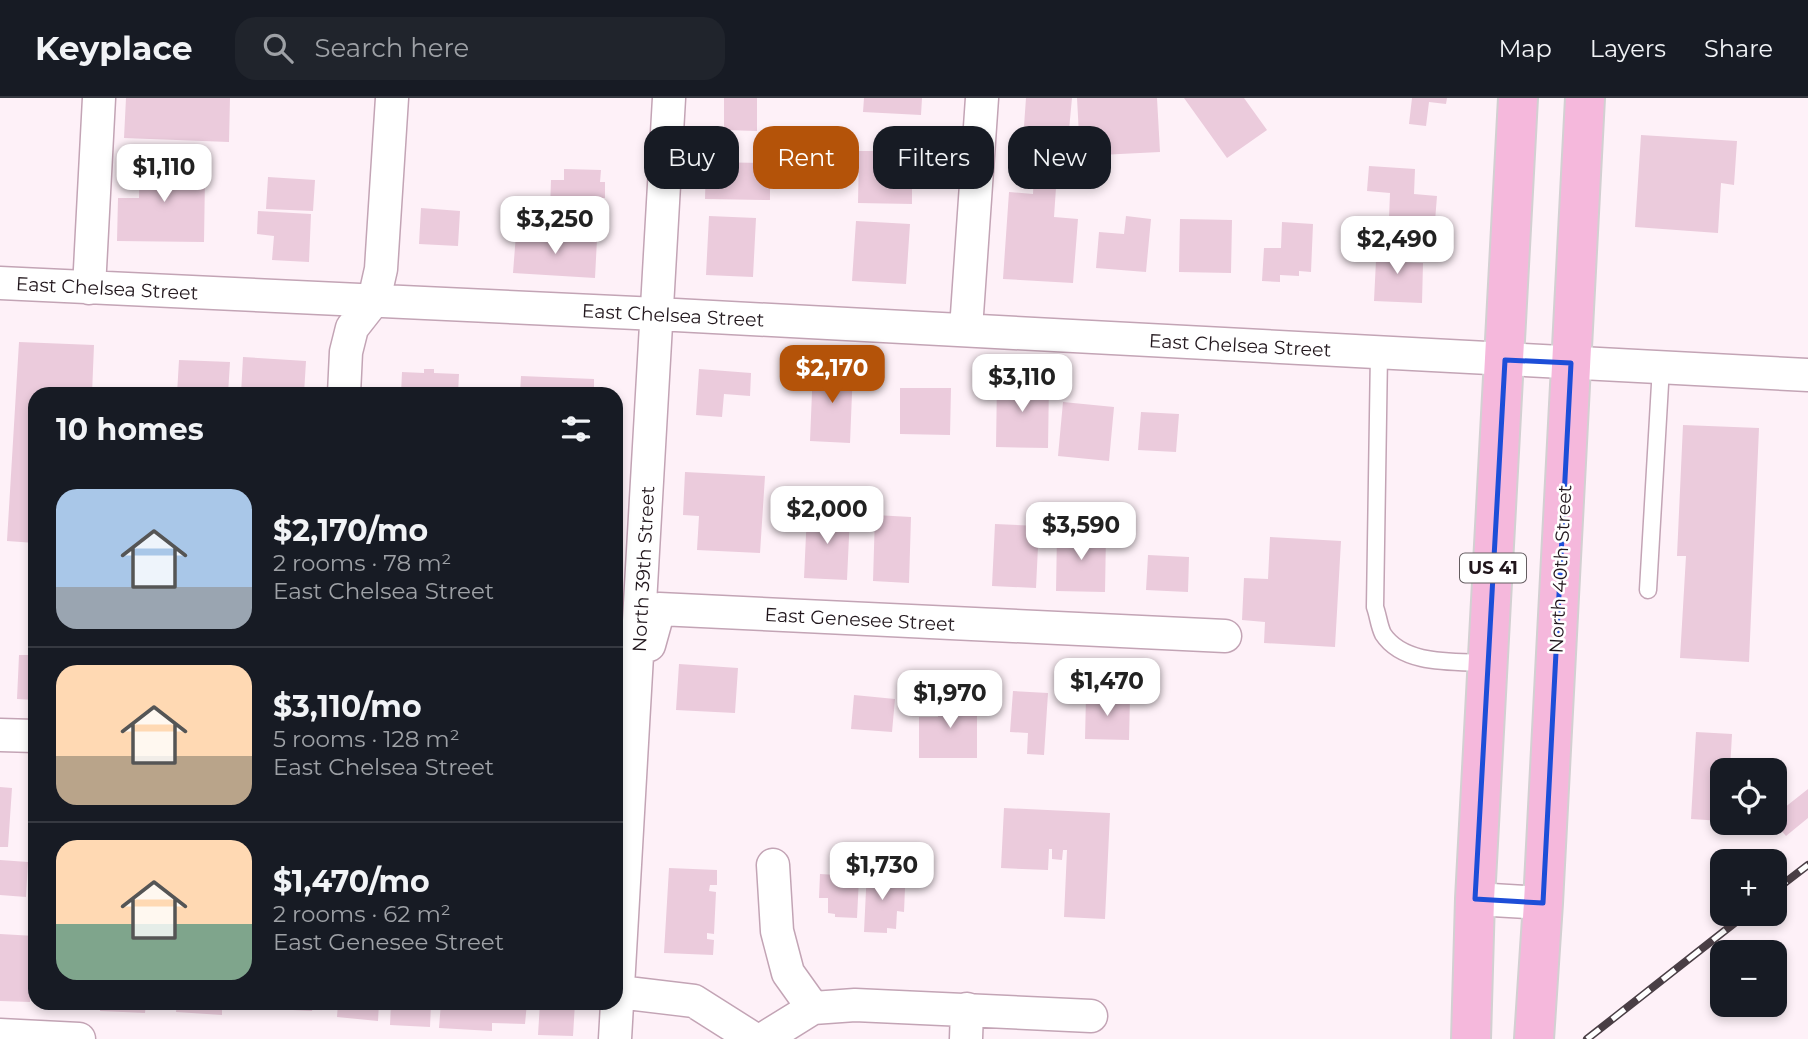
<!DOCTYPE html>
<html lang="en">
<head>
<meta charset="utf-8">
<style>
  :root { --surface:#171b24; --page:#20242c; --text:#f1f3f6; --muted:#9ea1a6; --line:#363941; --accent:#b45309 }
  body { margin:0; font-family:Montserrat,sans-serif; background:var(--page); color:var(--text); height:100vh; display:flex; flex-direction:column; font-size:26px; white-space:nowrap }
  * { box-sizing:border-box; margin:0 }
  p { font-size:23px; color:var(--muted) }
  .icon { flex:none; width:38px; height:38px; fill:none; stroke:currentColor; stroke-width:2; stroke-linecap:round; stroke-linejoin:round }
  .map { position:relative; flex:1; overflow:hidden }
  .drawer { position:absolute; left:28px; top:289px; width:595px; height:623px; display:flex; flex-direction:column; background:var(--surface); border-radius:21px; box-shadow:0 4px 10px #0003 }
  .drawer>* { flex:none }
  .guide { position:absolute; left:644px; top:28px; width:665px; height:63px; display:flex; gap:14px }
  .controls { position:absolute; left:1710px; top:660px; display:grid; gap:14px }
  .controls a { display:grid; place-items:center; width:77px; height:77px; border-radius:14px; background:var(--surface); box-shadow:0 4px 10px #0003; font-size:35px }
  .price { position:absolute; translate:-50% -60px; padding:0 16px; border-radius:14px; background:#fff; color:#222; font-size:23px; line-height:46px; filter:drop-shadow(0 2px 4px #0008) }
  .price::after { content:''; position:absolute; left:50%; top:42px; width:21px; height:16px; margin-left:-10px; background:inherit; clip-path:polygon(0 0,100% 0,50% 100%) }
  .price.selected { background:var(--accent); color:#fff }
  ul { padding:0; list-style:none }
  li { display:flex; align-items:center; gap:21px; height:175px; padding:0 28px }
  li+li { border-top:2px solid var(--line) }
  li span { display:grid; place-items:center; flex:none; width:196px; height:140px; border-radius:21px; color:#555 }
  li>.icon { margin-inline-start:auto }
  span .icon { width:84px; height:84px; fill:#fffc; stroke-width:1 }
  li b { font-size:30px }
  h2 { display:flex; justify-content:space-between; align-items:center; height:84px; padding:0 28px; font-size:30px }
  .pill { padding:0 24px; border-radius:21px; background:var(--surface); box-shadow:0 4px 10px #0003; font-size:24px; line-height:63px }
  .pill.selected { background:var(--accent); color:#fff }
  header { display:flex; align-items:center; gap:42px; box-sizing:border-box; height:98px; padding:0 35px; background:var(--surface); border-bottom:2px solid var(--line) }
  header strong { font-size:33px }
  nav { display:flex; gap:38px; margin-inline-start:auto; font-size:24px }
  .search { width:490px; height:63px; background:var(--page); display:flex; align-items:center; gap:18px; box-sizing:border-box; padding:0 24px; border-radius:21px; color:var(--muted); font-size:26px }
  .map>svg:first-child { display:block }
  .building { fill:#ebcbdc }
  .lines { fill:none; stroke-linecap:round; stroke-linejoin:round }
  .lane-casing { stroke:#c3a4b5; stroke-width:19 }
  .street-casing { stroke:#c3a4b5; stroke-width:35 }
  .primary-casing { stroke:#d3d0d2; stroke-width:42 }
  .lane { stroke:#fff; stroke-width:16 }
  .street { stroke:#fff; stroke-width:32 }
  .primary { stroke:#f5b8dc; stroke-width:38 }
  .rail-casing { stroke:#4a3e45; stroke-width:8 }
  .rail { stroke:#fff; stroke-width:5; stroke-dasharray:16; stroke-linecap:butt }
  .marked { fill:none; stroke:#1d4ed8; stroke-width:5; stroke-linejoin:round }
  .labels { text-anchor:middle; stroke-width:5; stroke-linejoin:round; paint-order:stroke }
  .shield { fill:#fff; stroke:#645c60; stroke-width:2 }
  .shield-label { font-size:18px; font-weight:bold; fill:#21161c }
  .street-label { font-size:19px; fill:#21161c; stroke:#fff }
</style>
</head>
<body>
<header>
<strong>Keyplace</strong>
<div class="search"><svg class="icon" aria-label="search" viewBox="0 0 24 24"><circle cx="10" cy="10" r="6"/><path d="M15 15l6 6"/></svg>Search here</div>
<nav><a>Map</a><a>Layers</a><a>Share</a></nav>
</header>
<div class="map">
<svg width="1808" height="941" viewBox="0 0 1808 941">
  <rect width="100%" height="100%" fill="#fef1f8"/>
  <path class="building" d="M126 0H230L229 44 124 40Z
    M724 0H757V33L724 32Z
    M864 0H922L921 17 863 14Z
    M1026 0H1072L1069 32 1024 28Z
    M1077 0H1157L1160 54 1100 57 1099 36 1079 37Z
    M1184 0H1244L1267 32 1227 60Z
    M1412 0H1447L1446 6 1429 4 1426 28 1409 26Z
    M1641 37 1737 43 1734 87 1721 85 1718 135 1635 129Z
    M859 53H912V106L858 105Z
    M140 57 183 58V79H205L204 144 117 143 118 100H139Z
    M706 64 770 65V102L705 101Z
    M1369 68 1415 71 1414 96 1437 98 1435 123 1389 120 1390 95 1367 93Z
    M564 71 601 72 600 84H605V100H599L598 115 550 113 551 82H564Z
    M1034 74 1057 75 1054 119 1078 121 1073 185 1003 181 1009 94 1033 96Z
    M268 79 315 82 313 113 266 111Z
    M421 110 460 113 458 148 419 146Z
    M258 113 311 116 309 164 272 162 274 138 257 136Z
    M709 118 756 120 753 179 706 177Z
    M1126 118 1151 121 1146 174 1096 170 1099 134 1124 136Z
    M1180 121 1232 122 1231 175 1179 174Z
    M856 123 910 126 906 186 852 183Z
    M1282 124 1313 126 1311 174 1299 173V178L1280 177V184L1262 183 1264 150H1281Z
    M516 136 597 141 595 180 513 175Z
    M1377 142 1401 144 1400 164 1423 165 1422 205 1374 203Z
    M19 244 94 247 92 296H35V445L7 443Z
    M243 259 306 263 304 296H241Z
    M179 262 230 264 228 296H177Z
    M813 270 853 271 850 345 810 343Z
    M424 271H434V275L459 276 458 296H401L402 274 424 275Z
    M699 271 751 275 750 298 724 296 722 319 696 317Z
    M521 278 594 281V296H520Z
    M997 283 1049 284 1048 350 996 349Z
    M900 290H951L950 337 900 336Z
    M1063 304 1114 309 1109 363 1058 358Z
    M1141 314 1179 316 1176 354 1138 352Z
    M1683 327 1759 330 1749 564 1680 560 1686 458H1677Z
    M685 374 765 378 760 455 697 452 699 418 683 417Z
    M807 415 850 417 847 482 804 480Z
    M875 417 911 419 909 485 873 483Z
    M995 426 1039 428 1036 490 992 488Z
    M1057 435 1106 436 1105 494 1056 493Z
    M1270 439 1341 443 1335 549 1264 545 1265 524 1242 522 1244 480 1268 481Z
    M1148 457 1189 459 1188 494 1146 492Z
    M19 557H35V602L17 601Z
    M679 566 738 570 735 615 676 612Z
    M1013 593 1048 595 1044 657 1027 656 1028 635 1010 634Z
    M854 597 895 601 892 634 851 631Z
    M1086 598 1130 599 1129 642 1085 641Z
    M938 599H977V660H919V619H938Z
    M1696 634 1732 636 1730 672H1722V723L1691 721Z
    M0 689 12 690 8 749H0Z
    M1808 691V720L1786 738 1774 724V718Z
    M1004 710 1110 715 1105 821 1064 819 1067 752H1063L1062 762 1052 761V751H1049L1048 772 1001 770Z
    M838 759 860 760 857 820 835 819V816L828 815V800H819L820 776 837 777Z
    M0 762 28 764 26 799 0 797Z
    M669 770 717 772V787H710L709 793 716 794 714 836 707 835V841L714 842 713 857 664 855Z
    M867 771 890 772 889 789 905 790 904 814 897 813 896 831 887 830V835L864 834Z
    M0 836 35 838 30 904 0 903Z
    M101 905H146L145 915 100 913Z
    M177 905H222V917L176 914Z
    M252 905H313L312 913 252 910Z
    M338 905H379L378 923 337 919Z
    M391 905H431L430 929 390 927Z
    M441 905H527L525 926 492 925V933L439 930Z
    M540 905H575L573 938 538 937Z"/>
  <g class="lines">
    <defs>
      <path id="lane" d="M1379 255 1375 509C1378 517 1379 528 1383 536 1404 568 1455 563 1488 565
        M1648 492 1661 269"/>
      <path id="street" d="M0 185 657 216 1808 277
        M89 190 99 0
        M966 231 982 0
        M344 296 346 254 352 230 374 202 381 171 392 0
        M649 547 659 511 1225 538
        M0 637 35 638
        M773 767 777 833 788 875 813 910
        M1475 801 1543 805
        M619 894 694 903 754 941
        M0 937 79 941
        M615 941 669 0
        M763 941 813 910 855 907 1091 918
        M966 941 967 911"/>
      <path id="primary" d="M1471 941 1475 801 1518 0
        M1534 941 1543 805 1585 0"/>
    </defs>
    <use href="#lane" class="lane-casing"/>
    <use href="#street" class="street-casing"/>
    <use href="#primary" class="primary-casing"/>
    <use href="#lane" class="lane"/>
    <use href="#street" class="street"/>
    <use href="#primary" class="primary"/>
    <defs>
      <path id="rail" d="M1774 793 1808 767
        M1587 941 1746 816"/>
    </defs>
    <use href="#rail" class="rail-casing"/>
    <use href="#rail" class="rail"/>
  </g>
  <path class="marked" d="M1505 262 1571 265 1543 805 1475 801Z"/>
  <g class="labels">
    <rect class="shield" x="1460" y="455.5" width="66" height="29" rx="5"/>
    <g class="shield-label">
      <text x="1493" y="476">US 41</text>
    </g>
    <g class="street-label">
      <text transform="translate(107 190) rotate(3)" y="7">East Chelsea Street</text>
      <text transform="translate(673 217) rotate(3)" y="7">East Chelsea Street</text>
      <text transform="translate(1240 247) rotate(3)" y="7">East Chelsea Street</text>
      <text transform="translate(643 471) rotate(-87)" y="7">North 39th Street</text>
      <text transform="translate(1560 471) rotate(-87)" y="7">North 40th Street</text>
      <text transform="translate(860 521) rotate(3)" y="7">East Genesee Street</text>
    </g>
  </g>
</svg>
<div class="controls">
<a><svg class="icon" aria-label="locate" viewBox="0 0 24 24"><circle cx="12" cy="12" r="6"/><path d="M12 2v4M12 18v4M2 12h4M18 12h4"/></svg></a>
<a>+</a>
<a>−</a>
</div>
<b class="price" style="left:164px;top:106px">$1,110</b>
<b class="price" style="left:555px;top:158px">$3,250</b>
<b class="price" style="left:1397px;top:178px">$2,490</b>
<b class="price selected" style="left:832px;top:307px">$2,170</b>
<b class="price" style="left:1022px;top:316px">$3,110</b>
<b class="price" style="left:827px;top:448px">$2,000</b>
<b class="price" style="left:1081px;top:464px">$3,590</b>
<b class="price" style="left:1107px;top:620px">$1,470</b>
<b class="price" style="left:950px;top:632px">$1,970</b>
<b class="price" style="left:882px;top:804px">$1,730</b>
<div class="guide">
<a class="pill">Buy</a>
<a class="pill selected">Rent</a>
<a class="pill">Filters</a>
<a class="pill">New</a>
</div>
<section class="drawer">
<h2>10 homes<svg class="icon" aria-label="filters" viewBox="0 0 24 24"><path d="M4 7h16M4 17h16"/><circle cx="9" cy="7" r="2"/><circle cx="15" cy="17" r="2"/></svg></h2>
<ul>
<li><span style="background:linear-gradient(#a9c7e8 70%,#9aa5b1 0)"><svg class="icon" aria-label="home" viewBox="0 0 24 24"><path d="M3 11l9-7 9 7M6 9v11h12V9"/></svg></span><div><b>$2,170/mo</b><p>2 rooms · 78 m²</p><p>East Chelsea Street</p></div></li>
<li><span style="background:linear-gradient(#ffd9b3 65%,#b9a48a 0)"><svg class="icon" aria-label="home" viewBox="0 0 24 24"><path d="M3 11l9-7 9 7M6 9v11h12V9"/></svg></span><div><b>$3,110/mo</b><p>5 rooms · 128 m²</p><p>East Chelsea Street</p></div></li>
<li><span style="background:linear-gradient(#ffd9b3 60%,#7fa58c 0)"><svg class="icon" aria-label="home" viewBox="0 0 24 24"><path d="M3 11l9-7 9 7M6 9v11h12V9"/></svg></span><div><b>$1,470/mo</b><p>2 rooms · 62 m²</p><p>East Genesee Street</p></div></li>
</ul>
</section>
</div>
</body>
</html>
